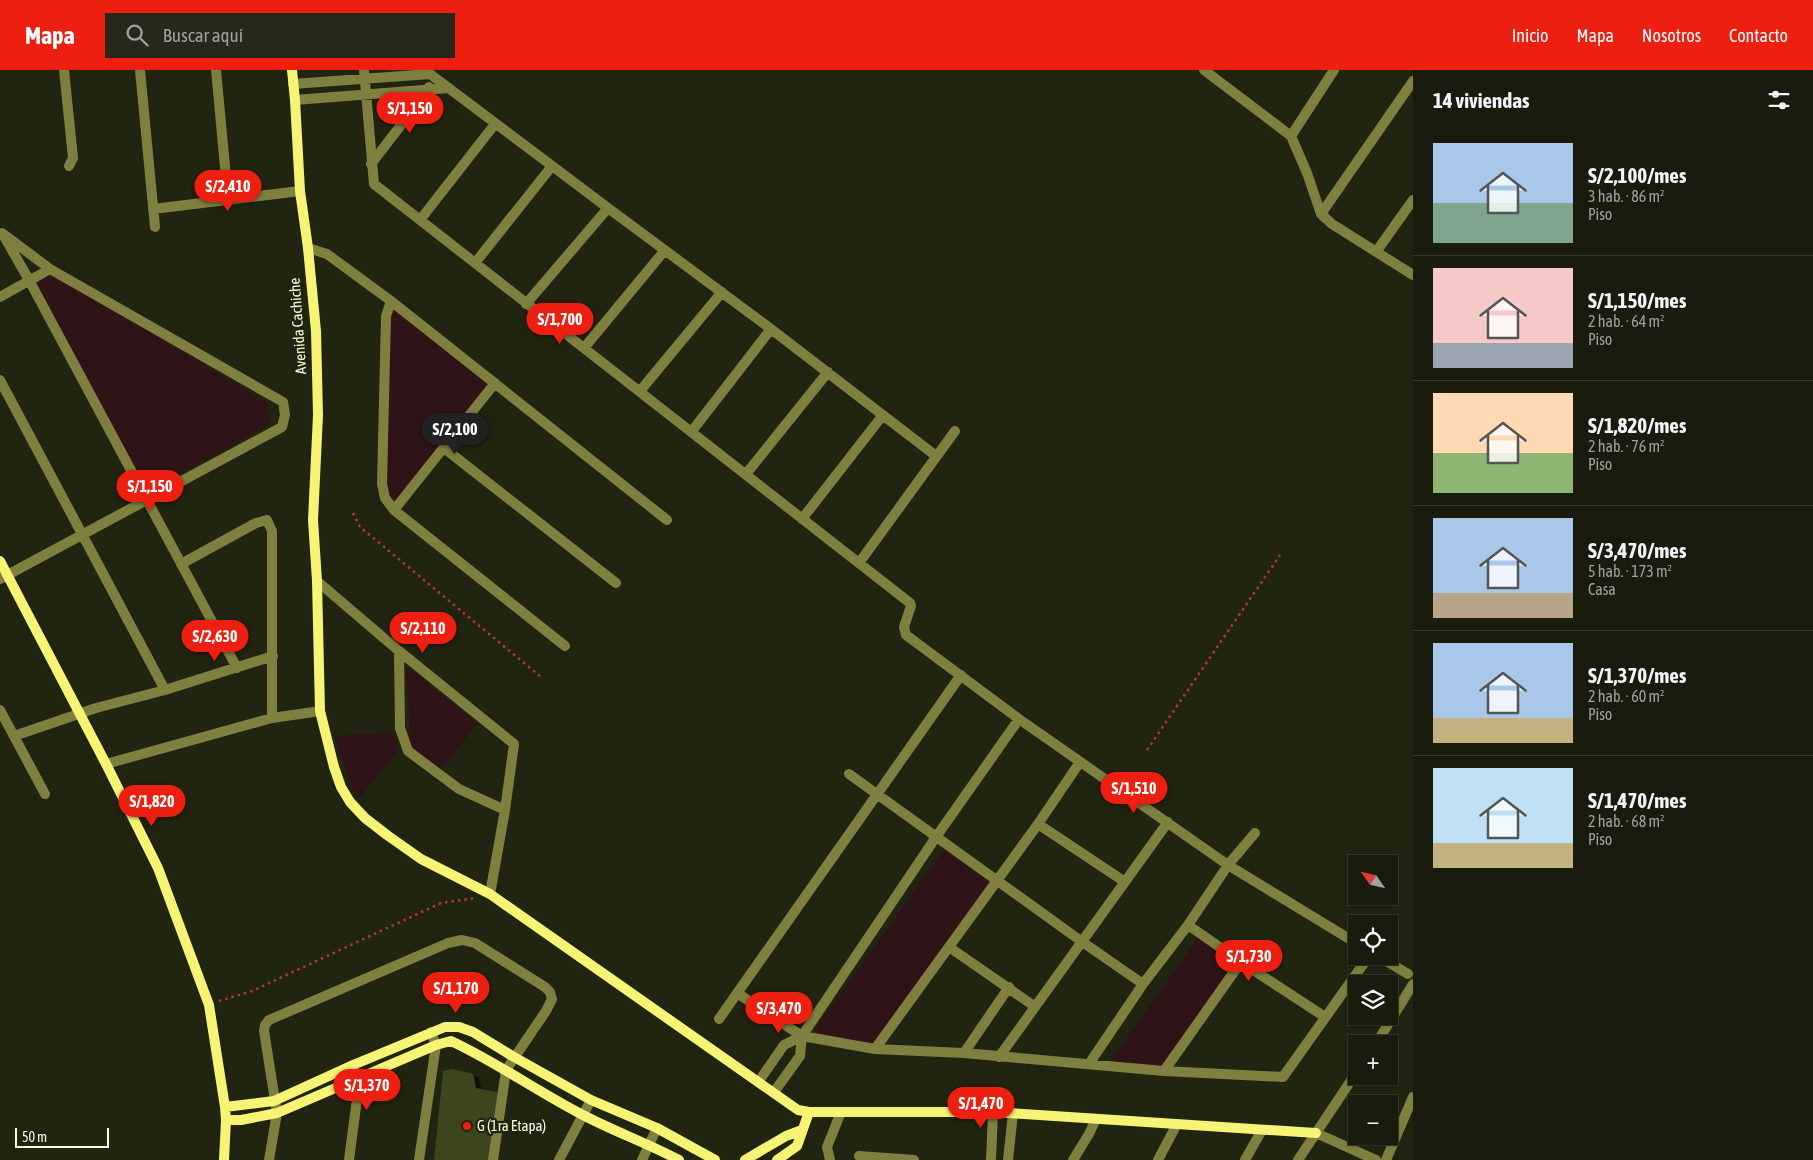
<!DOCTYPE html>
<html lang="es">
<head>
<meta charset="utf-8">
<style>
  :root { --surface:#191b0c; --page:#26281a; --text:#f1f3f6; --muted:#9fa19d; --line:#37392d; --accent:#ed1f11 }
  body { margin:0; font-family:"Asap Condensed",sans-serif; background:var(--page); color:var(--text); height:100vh; display:flex; flex-direction:column; font-size:19px; white-space:nowrap }
  * { box-sizing:border-box; margin:0 }
  p { font-size:16px; color:var(--muted) }
  .icon { flex:none; width:28px; height:28px; fill:none; stroke:currentColor; stroke-width:2; stroke-linecap:round; stroke-linejoin:round }
  .map { position:relative; flex:1; overflow:hidden }
  .details { display:flex; flex-direction:column; background:var(--surface); width:400px }
  .details>* { flex:none }
  .needle { width:32px; rotate:304deg }
  .buttons { position:absolute; left:1348px; top:785px; display:grid; gap:10px }
  .buttons a { display:grid; place-items:center; width:50px; height:50px; border-radius:0px; background:var(--surface); box-shadow:0 1px 4px #0004,0 0 0 1px var(--line); font-size:25px }
  .scale { position:absolute; left:15px; bottom:12px; width:94px; box-sizing:border-box; padding-left:5px; border:2px solid #f9fcd6; border-top:0; font-size:14px; line-height:18px; white-space:nowrap; color:#f9fcd6; -webkit-text-stroke:4px #212410; paint-order:stroke }
  .price { position:absolute; translate:-50% -42px; padding:0 11px; border-radius:18px; background:var(--accent); color:#fff; font-size:16px; line-height:32px; filter:drop-shadow(0 1px 2px #0008) }
  .price::after { content:''; position:absolute; left:50%; top:30px; width:15px; height:11px; margin-left:-8px; background:inherit; clip-path:polygon(0 0,100% 0,50% 100%) }
  .price.on { background:#222; color:#fff }
  ul { padding:0; list-style:none }
  li { display:flex; align-items:center; gap:15px; height:125px; padding:0 20px }
  li+li { border-top:1px solid var(--line) }
  li span { display:grid; place-items:center; flex:none; width:140px; height:100px; border-radius:0px; color:#555 }
  li>.icon { margin-inline-start:auto }
  span .icon { width:60px; height:60px; fill:#fffc; stroke-width:1 }
  li b { font-size:21px }
  h2 { display:flex; justify-content:space-between; align-items:center; height:60px; padding:0 20px; font-size:21px }
  header { display:flex; align-items:center; gap:30px; box-sizing:border-box; height:70px; padding:0 25px; background:var(--accent); color:#fff }
  header strong { font-size:24px }
  nav { display:flex; gap:28px; margin-inline-start:auto; font-size:18px }
  .search { width:350px; height:45px; background:var(--page); display:flex; align-items:center; gap:12px; box-sizing:border-box; padding:0 18px; border-radius:0px; color:var(--muted); font-size:19px }
  main { display:flex; flex:1; min-height:0 }
  .map>svg:first-child { display:block }
  .green { fill:#2e1416 }
  .building { fill:#3d441e; filter:url(#shadow) }
  .lines { fill:none; stroke-linecap:round; stroke-linejoin:round }
  .path { stroke:#ae3843; stroke-width:2.5; stroke-dasharray:2.5 4; stroke-linecap:butt }
  .street { stroke:#7f803f; stroke-width:10 }
  .secondary { stroke:#f5f474; stroke-width:10 }
  .poi-dot { fill:#ed1f11; stroke:#212410; stroke-width:2 }
  .labels { text-anchor:middle; stroke-width:4.5; stroke-linejoin:round; paint-order:stroke }
  .street-label { font-size:15px; fill:#f9fcd6; stroke:#212410 }
  .poi-label { font-size:15px; fill:#f9fcd6; stroke:#212410; text-anchor:start }
</style>
</head>
<body>
<header>
<strong>Mapa</strong>
<div class="search"><svg class="icon" aria-label="search" viewBox="0 0 24 24"><circle cx="10" cy="10" r="6"/><path d="M15 15l6 6"/></svg>Buscar aquí</div>
<nav><a>Inicio</a><a>Mapa</a><a>Nosotros</a><a>Contacto</a></nav>
</header>
<main>
<div class="map">
<svg width="1413" height="1090" viewBox="0 0 1413 1090">
  <defs>
    <filter id="shadow"><feDropShadow dx="5.5" dy="3" stdDeviation="0" flood-color="#0009"/></filter>
  </defs>
  <rect width="100%" height="100%" fill="#212410"/>
  <path class="green" d="M51 204 266 332 269 355 146 422 35 215Z
    M396 242 488 314 399 430H392L387 413 390 247Z
    M406 598H409L477 654 440 700 411 675Z
    M394 663 397 682 358 729 353 721 335 666Z
    M944 780 996 818 881 977 817 965V957Z
    M1199 867 1241 899 1169 999 1110 992Z"/>
  <path class="building" d="M453 999 473 1004 476 1018 500 1023 491 1090H434L443 1001Z"/>
  <g class="lines">
    <path class="path" d="M353 443 360 457 541 607
      M1147 680 1280 485
      M219 931 252 921 441 833 475 828"/>
    <path class="street" d="M64 0 73 88 69 96
      M140 0 155 157
      M216 0 228 129
      M364 0 374 114 910 533 911 536 904 557 906 565 1019 649 1228 795 1356 873
      M1204 0 1291 66 1307 103 1321 144
      M1413 11 1321 144 1332 154 1413 205
      M293 14 430 4 608 138
      M295 30 449 18
      M1291 66 1334 0
      M371 94 428 20 429 17
      M153 139 300 121
      M420 150 495 54
      M5 168 29 210 237 598
      M308 178 327 184 391 231 667 450
      M1376 182 1413 130
      M475 193 552 96
      M0 227 50 199
      M391 231 386 246 382 414 385 428 394 440 565 576
      M526 234 608 138 771 259
      M584 278 665 180
      M0 310 165 620
      M640 321 722 222
      M692 361 771 259 936 386
      M444 378 616 513
      M746 404 828 302
      M394 440 495 313
      M802 449 883 345
      M859 493 955 361
      M181 494 256 453 267 450 272 461V648
      M0 509 282 357 285 345 283 332 50 199 2 163
      M317 511 399 581 514 674 505 740 490 824
      M399 581 400 658 408 681 459 719 505 740
      M0 640 45 724
      M14 666 96 638 165 620 273 586
      M106 694 272 648 320 641
      M849 704 1081 871 1143 914
      M1038 754 1125 812
      M1188 855 1241 892 1325 947
      M949 877 1034 936
      M1378 886 1408 904
      M737 923 802 966 875 979 964 983 1164 1001 1283 1007 1369 886
      M719 949 961 605
      M1376 974 1413 914
      M875 979 1038 754 1080 692
      M964 983 1009 917
      M999 987 1168 752
      M1089 994 1143 914 1188 855 1228 795 1255 763
      M1164 1001 1241 892
      M759 1011 784 975 802 966 936 767 1019 649
      M774 1022 800 986 802 966
      M1316 1063 1376 1090
      M859 1086 914 1090
      M269 1090 277 1043 264 961 265 955 269 950 448 873 462 870 475 873 545 917 550 922 552 929 546 941 506 1000 493 1090
      M349 1090 358 1021 357 1010 353 995
      M419 1090 436 975 431 962
      M559 1090 591 1030
      M642 1090 657 1058
      M830 1090 827 1077 841 1042
      M991 1090 993 1042
      M1008 1090 1013 1043
      M1073 1090 1089 1064 1096 1049
      M1158 1090 1177 1054
      M1245 1090 1262 1060
      M1298 1090 1356 1003
      M1386 1090 1413 1027"/>
    <path class="secondary" d="M292 0 295 30 300 121 308 178 316 261 318 345 313 450 317 511 320 641 334 697 341 717 350 732 365 748 387 765 421 789 490 824 798 1040 809 1042H993L1316 1063
      M0 491 106 694 158 798 209 935 225 1037 226 1050 224 1090
      M225 1037 274 1031 353 995 445 957H459L473 962 514 987 591 1030 657 1058 715 1090
      M226 1050H241L277 1043 436 975 451 971C496 992 537 1021 581 1044 613 1061 647 1073 679 1090
      M745 1090 786 1066 802 1060
      M777 1090 797 1076 809 1042"/>
  </g>
  <circle class="poi-dot" cx="467" cy="1056" r="5"/>
  <g class="labels">
    <g class="street-label">
      <text transform="translate(298 256) rotate(-94)" y="5">Avenida Cachiche</text>
    </g>
    <g class="poi-label">
      <text x="477" y="1061">G (1ra Etapa)</text>
    </g>
  </g>
</svg>
<div class="buttons">
<a><svg class="needle" viewBox="-14 -14 28 28"><path d="M0-13l5 13h-10z" fill="#e53935"/><path d="M0 13l5-13h-10z" fill="#9fa19d"/></svg></a>
<a><svg class="icon" aria-label="locate" viewBox="0 0 24 24"><circle cx="12" cy="12" r="6"/><path d="M12 2v4M12 18v4M2 12h4M18 12h4"/></svg></a>
<a><svg class="icon" aria-label="layers" viewBox="0 0 24 24"><path d="M12 4l9 5-9 5-9-5zM3 14l9 5 9-5"/></svg></a>
<a>+</a>
<a>−</a>
</div>
<div class="scale">50 m</div>
<b class="price" style="left:410px;top:64px">S/1,150</b>
<b class="price" style="left:228px;top:142px">S/2,410</b>
<b class="price" style="left:560px;top:275px">S/1,700</b>
<b class="price on" style="left:455px;top:385px">S/2,100</b>
<b class="price" style="left:150px;top:442px">S/1,150</b>
<b class="price" style="left:423px;top:584px">S/2,110</b>
<b class="price" style="left:215px;top:592px">S/2,630</b>
<b class="price" style="left:1134px;top:744px">S/1,510</b>
<b class="price" style="left:152px;top:757px">S/1,820</b>
<b class="price" style="left:1249px;top:912px">S/1,730</b>
<b class="price" style="left:456px;top:944px">S/1,170</b>
<b class="price" style="left:779px;top:964px">S/3,470</b>
<b class="price" style="left:367px;top:1041px">S/1,370</b>
<b class="price" style="left:981px;top:1059px">S/1,470</b>
</div>
<section class="details">
<h2>14 viviendas<svg class="icon" aria-label="filters" viewBox="0 0 24 24"><path d="M4 7h16M4 17h16"/><circle cx="9" cy="7" r="2"/><circle cx="15" cy="17" r="2"/></svg></h2>
<ul>
<li><span style="background:linear-gradient(#a9c7e8 60%,#7fa58c 0)"><svg class="icon" aria-label="home" viewBox="0 0 24 24"><path d="M3 11l9-7 9 7M6 9v11h12V9"/></svg></span><div><b>S/2,100/mes</b><p>3 hab. · 86 m²</p><p>Piso</p></div></li>
<li><span style="background:linear-gradient(#f6c9c9 75%,#9aa5b1 0)"><svg class="icon" aria-label="home" viewBox="0 0 24 24"><path d="M3 11l9-7 9 7M6 9v11h12V9"/></svg></span><div><b>S/1,150/mes</b><p>2 hab. · 64 m²</p><p>Piso</p></div></li>
<li><span style="background:linear-gradient(#ffd9b3 60%,#8fb573 0)"><svg class="icon" aria-label="home" viewBox="0 0 24 24"><path d="M3 11l9-7 9 7M6 9v11h12V9"/></svg></span><div><b>S/1,820/mes</b><p>2 hab. · 76 m²</p><p>Piso</p></div></li>
<li><span style="background:linear-gradient(#a9c7e8 75%,#b9a48a 0)"><svg class="icon" aria-label="home" viewBox="0 0 24 24"><path d="M3 11l9-7 9 7M6 9v11h12V9"/></svg></span><div><b>S/3,470/mes</b><p>5 hab. · 173 m²</p><p>Casa</p></div></li>
<li><span style="background:linear-gradient(#a9c7e8 75%,#c2b280 0)"><svg class="icon" aria-label="home" viewBox="0 0 24 24"><path d="M3 11l9-7 9 7M6 9v11h12V9"/></svg></span><div><b>S/1,370/mes</b><p>2 hab. · 60 m²</p><p>Piso</p></div></li>
<li><span style="background:linear-gradient(#bfe0f5 75%,#c2b280 0)"><svg class="icon" aria-label="home" viewBox="0 0 24 24"><path d="M3 11l9-7 9 7M6 9v11h12V9"/></svg></span><div><b>S/1,470/mes</b><p>2 hab. · 68 m²</p><p>Piso</p></div></li>
</ul>
</section>
</main>
</body>
</html>
